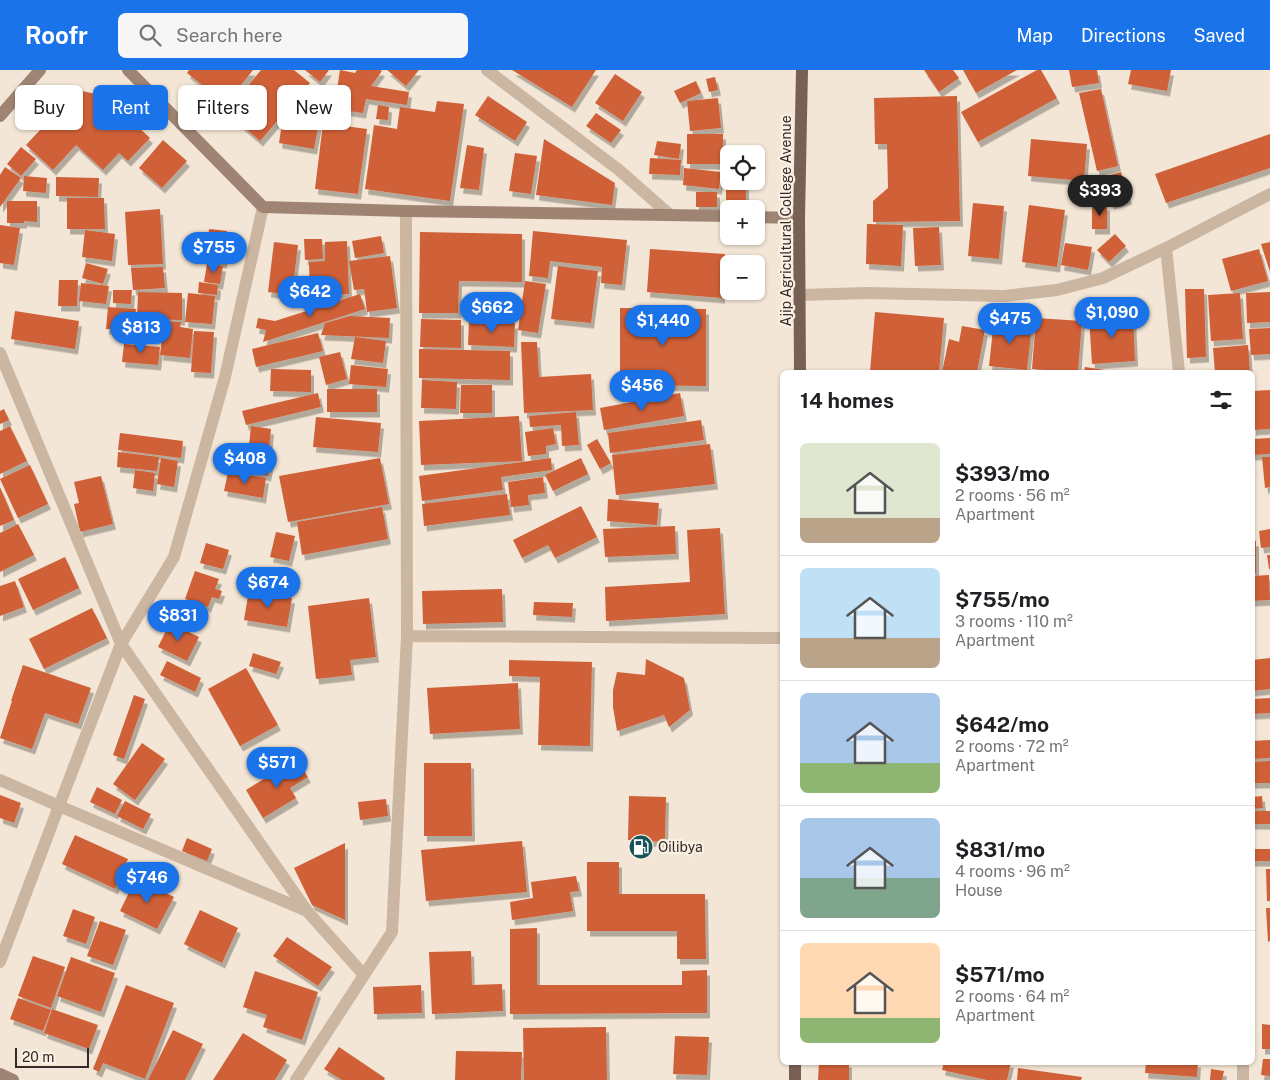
<!DOCTYPE html>
<html lang="en">
<head>
<meta charset="utf-8">
<style>
  :root { --surface:#fff; --page:#f6f6f6; --text:#202124; --muted:#757577; --line:#e0e0e0; --accent:#1a73e8 }
  body { margin:0; font-family:"Public Sans",sans-serif; background:var(--page); color:var(--text); height:100vh; display:flex; flex-direction:column; font-size:19px; white-space:nowrap }
  * { box-sizing:border-box; margin:0 }
  p { font-size:16px; color:var(--muted) }
  .icon { flex:none; width:28px; height:28px; fill:none; stroke:currentColor; stroke-width:2; stroke-linecap:round; stroke-linejoin:round }
  .map { position:relative; flex:1; overflow:hidden }
  .drawer { position:absolute; left:780px; top:300px; width:475px; height:695px; display:flex; flex-direction:column; background:var(--surface); border-radius:8px; box-shadow:0 1px 4px #0004 }
  .drawer>* { flex:none }
  .top-card { position:absolute; left:15px; top:15px; width:475px; height:45px; display:flex; gap:10px }
  .fabs { position:absolute; left:720px; top:75px; display:grid; gap:10px }
  .fabs a { display:grid; place-items:center; width:45px; height:45px; border-radius:8px; background:var(--surface); box-shadow:0 1px 4px #0004; font-size:25px }
  .scale { position:absolute; left:15px; bottom:12px; width:74px; box-sizing:border-box; padding-left:5px; border:2px solid #352a25; border-top:0; font-size:14px; line-height:18px; white-space:nowrap; color:#352a25; -webkit-text-stroke:4px #faf0e3; paint-order:stroke }
  .price { position:absolute; translate:-50% -42px; padding:0 11px; border-radius:18px; background:var(--accent); color:#fff; font-size:16px; line-height:32px; filter:drop-shadow(0 1px 2px #0008) }
  .price::after { content:''; position:absolute; left:50%; top:30px; width:15px; height:11px; margin-left:-8px; background:inherit; clip-path:polygon(0 0,100% 0,50% 100%) }
  .price.selected { background:#222; color:#fff }
  ul { padding:0; list-style:none }
  li { display:flex; align-items:center; gap:15px; height:125px; padding:0 20px }
  li+li { border-top:1px solid var(--line) }
  li span { display:grid; place-items:center; flex:none; width:140px; height:100px; border-radius:8px; color:#555 }
  li>.icon { margin-inline-start:auto }
  span .icon { width:60px; height:60px; fill:#fffc; stroke-width:1 }
  li b { font-size:21px }
  h2 { display:flex; justify-content:space-between; align-items:center; height:60px; padding:0 20px; font-size:21px }
  .pill { padding:0 18px; border-radius:8px; background:var(--surface); box-shadow:0 1px 4px #0004; font-size:18px; line-height:45px }
  .pill.selected { background:var(--accent); color:#fff }
  header { display:flex; align-items:center; gap:30px; box-sizing:border-box; height:70px; padding:0 25px; background:var(--accent); color:#fff }
  header strong { font-size:24px }
  nav { display:flex; gap:28px; margin-inline-start:auto; font-size:18px }
  .search { width:350px; height:45px; background:var(--page); display:flex; align-items:center; gap:12px; box-sizing:border-box; padding:0 18px; border-radius:8px; color:var(--muted); font-size:19px }
  .map>svg:first-child { display:block }
  .building { fill:#cf6038; filter:url(#shadow) }
  .lines { fill:none; stroke-linecap:round; stroke-linejoin:round }
  .minor { stroke:#cbb6a2; stroke-width:12 }
  .secondary { stroke:#9f8473; stroke-width:12 }
  .primary { stroke:#786154; stroke-width:12 }
  .labels { text-anchor:middle; stroke-width:4.5; stroke-linejoin:round; paint-order:stroke }
  .street-label { font-size:14px; fill:#352a25; stroke:#faf0e3 }
  .poi-label { font-size:14px; fill:#352a25; stroke:#faf0e3; text-anchor:start }
</style>
</head>
<body>
<header>
<strong>Roofr</strong>
<div class="search"><svg class="icon" aria-label="search" viewBox="0 0 24 24"><circle cx="10" cy="10" r="6"/><path d="M15 15l6 6"/></svg>Search here</div>
<nav><a>Map</a><a>Directions</a><a>Saved</a></nav>
</header>
<div class="map">
<svg width="1270" height="1010" viewBox="0 0 1270 1010">
  <defs>
    <filter id="shadow"><feDropShadow dx="3" dy="5.5" stdDeviation="0" flood-color="#0004"/></filter>
  </defs>
  <rect width="100%" height="100%" fill="#f3e6d6"/>
  <path class="building" d="M189 0H253L226 34 187 3Z
    M261 0H294L310 13 260 71 226 42Z
    M305 0H329L320 12Z
    M340 0 355 3 357 0H380L382 1 371 16 409 22 407 35 366 29 363 43 334 39Z
    M387 0H419L406 16Z
    M512 0H596L572 37Z
    M924 0H953L959 8 939 22Z
    M963 0H1017L976 23Z
    M1037 0H1041L1057 28 978 72 961 42Z
    M1069 0H1097L1099 13 1072 17Z
    M1131 0H1171L1167 21 1128 14Z
    M615 4 642 22 623 51 595 33Z
    M715 7 718 20 709 22 706 9Z
    M696 11 701 23 680 33 674 21Z
    M1101 19 1118 96 1097 101 1079 23Z
    M82 21 105 26 150 68 128 91 119 83 103 100 76 75 53 100 26 75 71 27Z
    M488 26 527 52 515 71 475 45Z
    M957 26 960 151 873 152V131L888 118 887 74H875L874 28Z
    M718 28 721 58 690 61 687 31Z
    M437 31 464 34 450 131 365 119 374 55 397 59 400 37 435 42Z
    M321 32 330 39 322 50 313 43Z
    M298 34 319 52 314 79 279 73 282 53Z
    M378 35 389 37 388 50 376 49Z
    M596 43 621 60 611 73 586 56Z
    M323 53 367 59 358 124 315 119Z
    M687 64H723V94H687Z
    M1270 64V98L1166 133 1155 104Z
    M544 69 615 113 612 135 536 125Z
    M1031 69 1087 74 1084 111 1028 106Z
    M163 70 187 91 162 118 139 98Z
    M657 71 681 74 679 89 654 85Z
    M467 75 484 78 479 120 460 118Z
    M21 77 36 89 21 106 7 94Z
    M515 83 537 86 531 124 509 121Z
    M650 88 681 90 680 105 649 104Z
    M5 97 21 108 0 137V105Z
    M684 98 721 102 719 119 683 115Z
    M726 100H729V111H746V138H726Z
    M1121 102 1129 129 1111 134 1103 107Z
    M24 106 47 108 46 123 23 121Z
    M56 107 99 108 98 127 56 126Z
    M696 122H717V137H696Z
    M67 128H104L105 159H67Z
    M7 131H37V152L24 151V153H7Z
    M973 133 1004 136 999 189 968 186Z
    M1029 135 1065 140 1057 197 1022 192Z
    M1092 135H1107V159H1092Z
    M160 139 163 194 128 195 125 142Z
    M867 154 903 155 901 196 866 194Z
    M0 155 20 158 14 195 0 193Z
    M939 157 941 195 915 196 913 158Z
    M209 159 227 161 224 193 206 191Z
    M85 160 115 164 112 191 82 187Z
    M533 161 627 170 622 215 601 213 602 197 550 191 548 208 529 206Z
    M420 162 522 164V212L459 211 458 243H419Z
    M1115 164 1126 176 1109 192 1097 180Z
    M381 166 384 183 355 188 352 171Z
    M304 169H322L323 189 305 190Z
    M347 171 349 224 310 226 309 192 325 191V172Z
    M274 172 298 175 292 225 268 222Z
    M1270 172V202L1261 174Z
    M1065 173 1092 177 1088 200 1061 195Z
    M650 179 725 184 722 228 647 222Z
    M1259 179 1268 211 1231 221 1222 189Z
    M390 186 397 238 367 242 364 219 354 220 349 191Z
    M86 193 108 199 103 214 82 208Z
    M207 194 223 196 220 214 204 212Z
    M558 196 598 201 591 253 551 249Z
    M163 197 165 218 133 220 131 198Z
    M59 210H78L77 236H58Z
    M525 211 546 214 538 263 518 260Z
    M199 212 218 215 217 225 198 223Z
    M81 213 109 216 106 234 79 231Z
    M1185 219H1204L1206 287 1187 288Z
    M113 220H132L131 234 113 233Z
    M138 222 182 223V250L137 249Z
    M1270 222V252L1247 253 1246 223Z
    M188 223 215 226 212 254 185 252Z
    M1240 223 1243 269 1211 271 1208 225Z
    M360 224 365 239 263 272 266 260 256 258 258 248 275 251Z
    M108 237 136 239 134 261 106 259Z
    M620 238 706 239V316L620 315Z
    M15 241 79 251 75 279 11 269Z
    M875 242 944 248 939 302H870Z
    M1133 244 1135 291 1092 294 1089 247Z
    M350 246 390 248 389 268 321 265 325 253Z
    M1036 248 1082 251 1078 302 1032 299Z
    M421 249 461 250V278L420 277Z
    M994 250 1032 255 1027 300 989 296Z
    M164 251 181 252 180 257 193 259 190 288 160 285Z
    M469 251 515 253 514 277 468 275Z
    M962 256 985 260 977 302H942L949 269 959 272Z
    M1270 258V284L1251 285 1249 259Z
    M194 261 214 262 211 303 191 302Z
    M318 263 323 281 256 297 252 279Z
    M355 267 386 271 383 293 351 289Z
    M521 272H537L539 307 591 304 593 340 524 343Z
    M124 274 160 277 158 295 122 292Z
    M1248 275 1250 302H1215L1213 278Z
    M419 279 510 281V310L419 308Z
    M340 282 347 309 326 315 319 287Z
    M351 295 388 299 386 317 349 314Z
    M1085 297 1111 301V302H1084Z
    M271 299 311 300V322L270 321Z
    M1212 300V302H1195V301Z
    M422 310 457 312 456 339 421 338Z
    M461 315H492V343H460Z
    M327 319H377V342H327Z
    M1270 320V359L1253 360 1252 321Z
    M318 323 321 337 246 355 242 341Z
    M680 323 684 346 604 360 600 338Z
    M4 339 9 350 0 354V341Z
    M576 342 579 375 562 376 561 355 530 357 529 346Z
    M519 346 522 391 421 395 419 351Z
    M316 347 381 353 378 382 313 377Z
    M701 350 704 370 610 383 608 363Z
    M10 356 27 391 0 404V361Z
    M251 356 271 359 269 379 249 376Z
    M553 358 556 374 546 376V384L528 386 525 362Z
    M120 363 183 371 181 388 118 380Z
    M1270 368V384L1252 385V369Z
    M597 369 611 393 600 399 587 375Z
    M710 374 715 414 616 425 612 385Z
    M234 378 272 385 268 406 231 399Z
    M118 382 159 387 157 401 117 397Z
    M1262 387H1270V417L1265 418Z
    M161 388 178 391 174 417 157 414Z
    M380 388 389 434 288 452 279 406Z
    M551 388 552 400 501 407 503 420 422 431 419 406Z
    M581 388 588 404 553 421 545 405Z
    M30 395 48 434 18 448 0 409Z
    M135 400 155 403 153 421 133 418Z
    M228 402 266 408 263 428 224 421Z
    M101 406 113 454 80 462 74 434 79 433 74 412Z
    M543 407 545 423 528 425 529 435 511 437 508 412Z
    M0 417 14 450 0 456Z
    M507 424 510 445 424 456 422 434Z
    M608 429 659 433 657 455 607 451Z
    M581 436 597 467 555 488 548 475 522 488 513 470Z
    M382 437 388 469 302 485 297 452Z
    M18 454 34 485 0 502V463Z
    M675 456 676 484 605 487 603 459Z
    M720 458 725 544 606 551 605 517 690 512 687 460Z
    M1270 459V477L1261 478 1259 461Z
    M276 462 295 466 289 491 270 487Z
    M1252 471H1256V503H1252Z
    M206 473 229 480 223 499 200 493Z
    M1267 485H1270V499H1269Z
    M65 487 79 518 33 540 18 509Z
    M195 501 219 509 215 519 222 521 219 529 212 527 208 537 185 529Z
    M1269 505 1270 530 1252 531V506Z
    M15 511 24 537 0 546V516Z
    M502 519 503 552 423 554 422 521Z
    M249 520 292 528 287 557 244 550Z
    M369 528 376 587 350 590 352 605 316 609 308 536Z
    M534 532 573 533 572 547 533 545Z
    M92 538 107 568 44 599 29 569Z
    M170 553 199 567 187 591 158 577Z
    M253 583 281 592 276 604 249 596Z
    M1270 588V619L1252 621V590Z
    M646 589 684 608 690 640 669 657 664 645 617 661 613 637V620L617 602 645 605Z
    M509 590 592 592 590 676 538 675 540 607 509 606Z
    M167 591 201 608 195 622 160 605Z
    M23 595 91 618 78 654 45 643 32 679 0 668 12 631H11Z
    M246 598 278 655 240 676 208 619Z
    M518 613 520 659 430 664 427 618Z
    M134 625 145 629 124 689 113 685Z
    M1270 628V643L1252 644V629Z
    M1270 670V688L1252 689V671Z
    M142 673 165 689 135 730 113 714Z
    M296 689 308 707 290 718 296 728 263 748 246 720Z
    M1270 691V713H1252V692Z
    M424 693H471L472 766H424Z
    M97 717 122 730 115 744 90 732Z
    M0 725 21 733 14 753 0 748Z
    M629 726 666 727 665 772 628 770Z
    M1262 726 1263 738 1252 739V727Z
    M386 729 388 746 360 750 358 732Z
    M125 731 151 744 143 759 117 746Z
    M1252 741H1270V754H1252Z
    M75 765 128 789 115 819 62 794Z
    M187 768 212 779 207 791 182 781Z
    M522 771 527 822 426 831 421 780Z
    M345 773V850L312 835 294 798Z
    M1252 779H1270V791H1252Z
    M587 792H619V824H705L706 889H677V861H587Z
    M1266 799H1270V831H1267Z
    M576 806 579 821 570 822 573 841 512 850 510 832 533 828 531 812Z
    M136 808 174 827 157 859 120 841Z
    M1266 838H1270V871L1268 872Z
    M73 839 95 847 86 874 63 866Z
    M200 840 238 858 222 893 184 874Z
    M100 851 126 860 113 895 87 886Z
    M537 858V915H682V901L707 900V943L510 944V859Z
    M287 867 332 897 318 916 273 886Z
    M471 881 472 915 502 914 503 941 432 944 429 882Z
    M33 886 65 897 51 938 18 926Z
    M71 887 115 903 101 942 57 926Z
    M255 901 318 922 302 970 263 957 267 945 243 937Z
    M126 915 174 933 145 1009 103 993 99 1002 93 999Z
    M421 915 422 943 374 944 373 917Z
    M18 928 51 940 43 961 10 949Z
    M52 939 98 955 89 979 44 963Z
    M1262 954 1270 955V979H1262Z
    M606 957 607 1010H524L523 958Z
    M173 960 203 974 185 1010H148Z
    M243 963 287 990 275 1010H213Z
    M675 966 709 967 707 1005 673 1004Z
    M339 977 385 1008 384 1010H342L324 999Z
    M456 981 522 982 521 1010H455Z
    M1263 989H1270V1006L1261 1005Z
    M819 992H849V1010H818Z
    M944 992H1011L1007 1010H987L942 1000Z
    M1146 992H1198L1197 1007 1145 1003Z
    M1018 998 1082 1007 1081 1010H1017Z
    M1211 999 1224 1001 1222 1010H1210Z"/>
  <g class="lines">
    <path class="minor" d="M487 0 619 100 669 144
      M1166 178 1179 302
      M800 225 867 223 1004 226 1057 220 1103 208 1166 178 1270 124
      M0 283 121 574 307 841 364 905
      M407 566 782 568
      M0 710 59 736 307 841
      M0 892 59 736 121 574 174 487 225 307 263 137
      M1243 992V1010
      M296 1010 392 862 407 566 406 141"/>
    <path class="secondary" d="M128 0 263 137 406 141 729 146
      M0 46 40 0
      M756 147 799 148
      M0 1004 13 1010"/>
    <path class="primary" d="M800 302 799 148 802 0
      M795 1010V992"/>
  </g>
  <defs>
    <symbol id="fuel-disc" viewBox="-11 -11 22 22"><circle r="9.5" fill="#185359" stroke="#faf0e3"/><path d="M-5.5-6h7V0h2V4h1.3V-2.5L3-4.5l.8-.8L6-3V5H2.5V1h-1V6h-7ZM-4.2-4.7v3.2H.2V-4.7Z" fill="#fff"/></symbol>
  </defs>
  <g fill-rule="evenodd">
    <use href="#fuel-disc" x="627" y="763" width="28" height="28"/>
  </g>
  <g class="labels">
    <g class="street-label">
      <text transform="translate(786 151) rotate(-90)" y="5">Ajip Agricultural College Avenue</text>
    </g>
    <g class="poi-label">
      <text x="658" y="782">Oilibya</text>
    </g>
  </g>
</svg>
<div class="fabs">
<a><svg class="icon" aria-label="locate" viewBox="0 0 24 24"><circle cx="12" cy="12" r="6"/><path d="M12 2v4M12 18v4M2 12h4M18 12h4"/></svg></a>
<a>+</a>
<a>−</a>
</div>
<div class="scale">20 m</div>
<b class="price selected" style="left:1100px;top:147px">$393</b>
<b class="price" style="left:214px;top:204px">$755</b>
<b class="price" style="left:310px;top:248px">$642</b>
<b class="price" style="left:492px;top:264px">$662</b>
<b class="price" style="left:1112px;top:269px">$1,090</b>
<b class="price" style="left:1010px;top:275px">$475</b>
<b class="price" style="left:663px;top:277px">$1,440</b>
<b class="price" style="left:141px;top:284px">$813</b>
<b class="price" style="left:642px;top:342px">$456</b>
<b class="price" style="left:245px;top:415px">$408</b>
<b class="price" style="left:268px;top:539px">$674</b>
<b class="price" style="left:178px;top:572px">$831</b>
<b class="price" style="left:277px;top:719px">$571</b>
<b class="price" style="left:147px;top:834px">$746</b>
<div class="top-card">
<a class="pill">Buy</a>
<a class="pill selected">Rent</a>
<a class="pill">Filters</a>
<a class="pill">New</a>
</div>
<section class="drawer">
<h2>14 homes<svg class="icon" aria-label="filters" viewBox="0 0 24 24"><path d="M4 7h16M4 17h16"/><circle cx="9" cy="7" r="2"/><circle cx="15" cy="17" r="2"/></svg></h2>
<ul>
<li><span style="background:linear-gradient(#dfe7d0 75%,#b9a48a 0)"><svg class="icon" aria-label="home" viewBox="0 0 24 24"><path d="M3 11l9-7 9 7M6 9v11h12V9"/></svg></span><div><b>$393/mo</b><p>2 rooms · 56 m²</p><p>Apartment</p></div></li>
<li><span style="background:linear-gradient(#bfe0f5 70%,#b9a48a 0)"><svg class="icon" aria-label="home" viewBox="0 0 24 24"><path d="M3 11l9-7 9 7M6 9v11h12V9"/></svg></span><div><b>$755/mo</b><p>3 rooms · 110 m²</p><p>Apartment</p></div></li>
<li><span style="background:linear-gradient(#a9c7e8 70%,#8fb573 0)"><svg class="icon" aria-label="home" viewBox="0 0 24 24"><path d="M3 11l9-7 9 7M6 9v11h12V9"/></svg></span><div><b>$642/mo</b><p>2 rooms · 72 m²</p><p>Apartment</p></div></li>
<li><span style="background:linear-gradient(#a9c7e8 60%,#7fa58c 0)"><svg class="icon" aria-label="home" viewBox="0 0 24 24"><path d="M3 11l9-7 9 7M6 9v11h12V9"/></svg></span><div><b>$831/mo</b><p>4 rooms · 96 m²</p><p>House</p></div></li>
<li><span style="background:linear-gradient(#ffd9b3 75%,#8fb573 0)"><svg class="icon" aria-label="home" viewBox="0 0 24 24"><path d="M3 11l9-7 9 7M6 9v11h12V9"/></svg></span><div><b>$571/mo</b><p>2 rooms · 64 m²</p><p>Apartment</p></div></li>
</ul>
</section>
</div>
</body>
</html>
